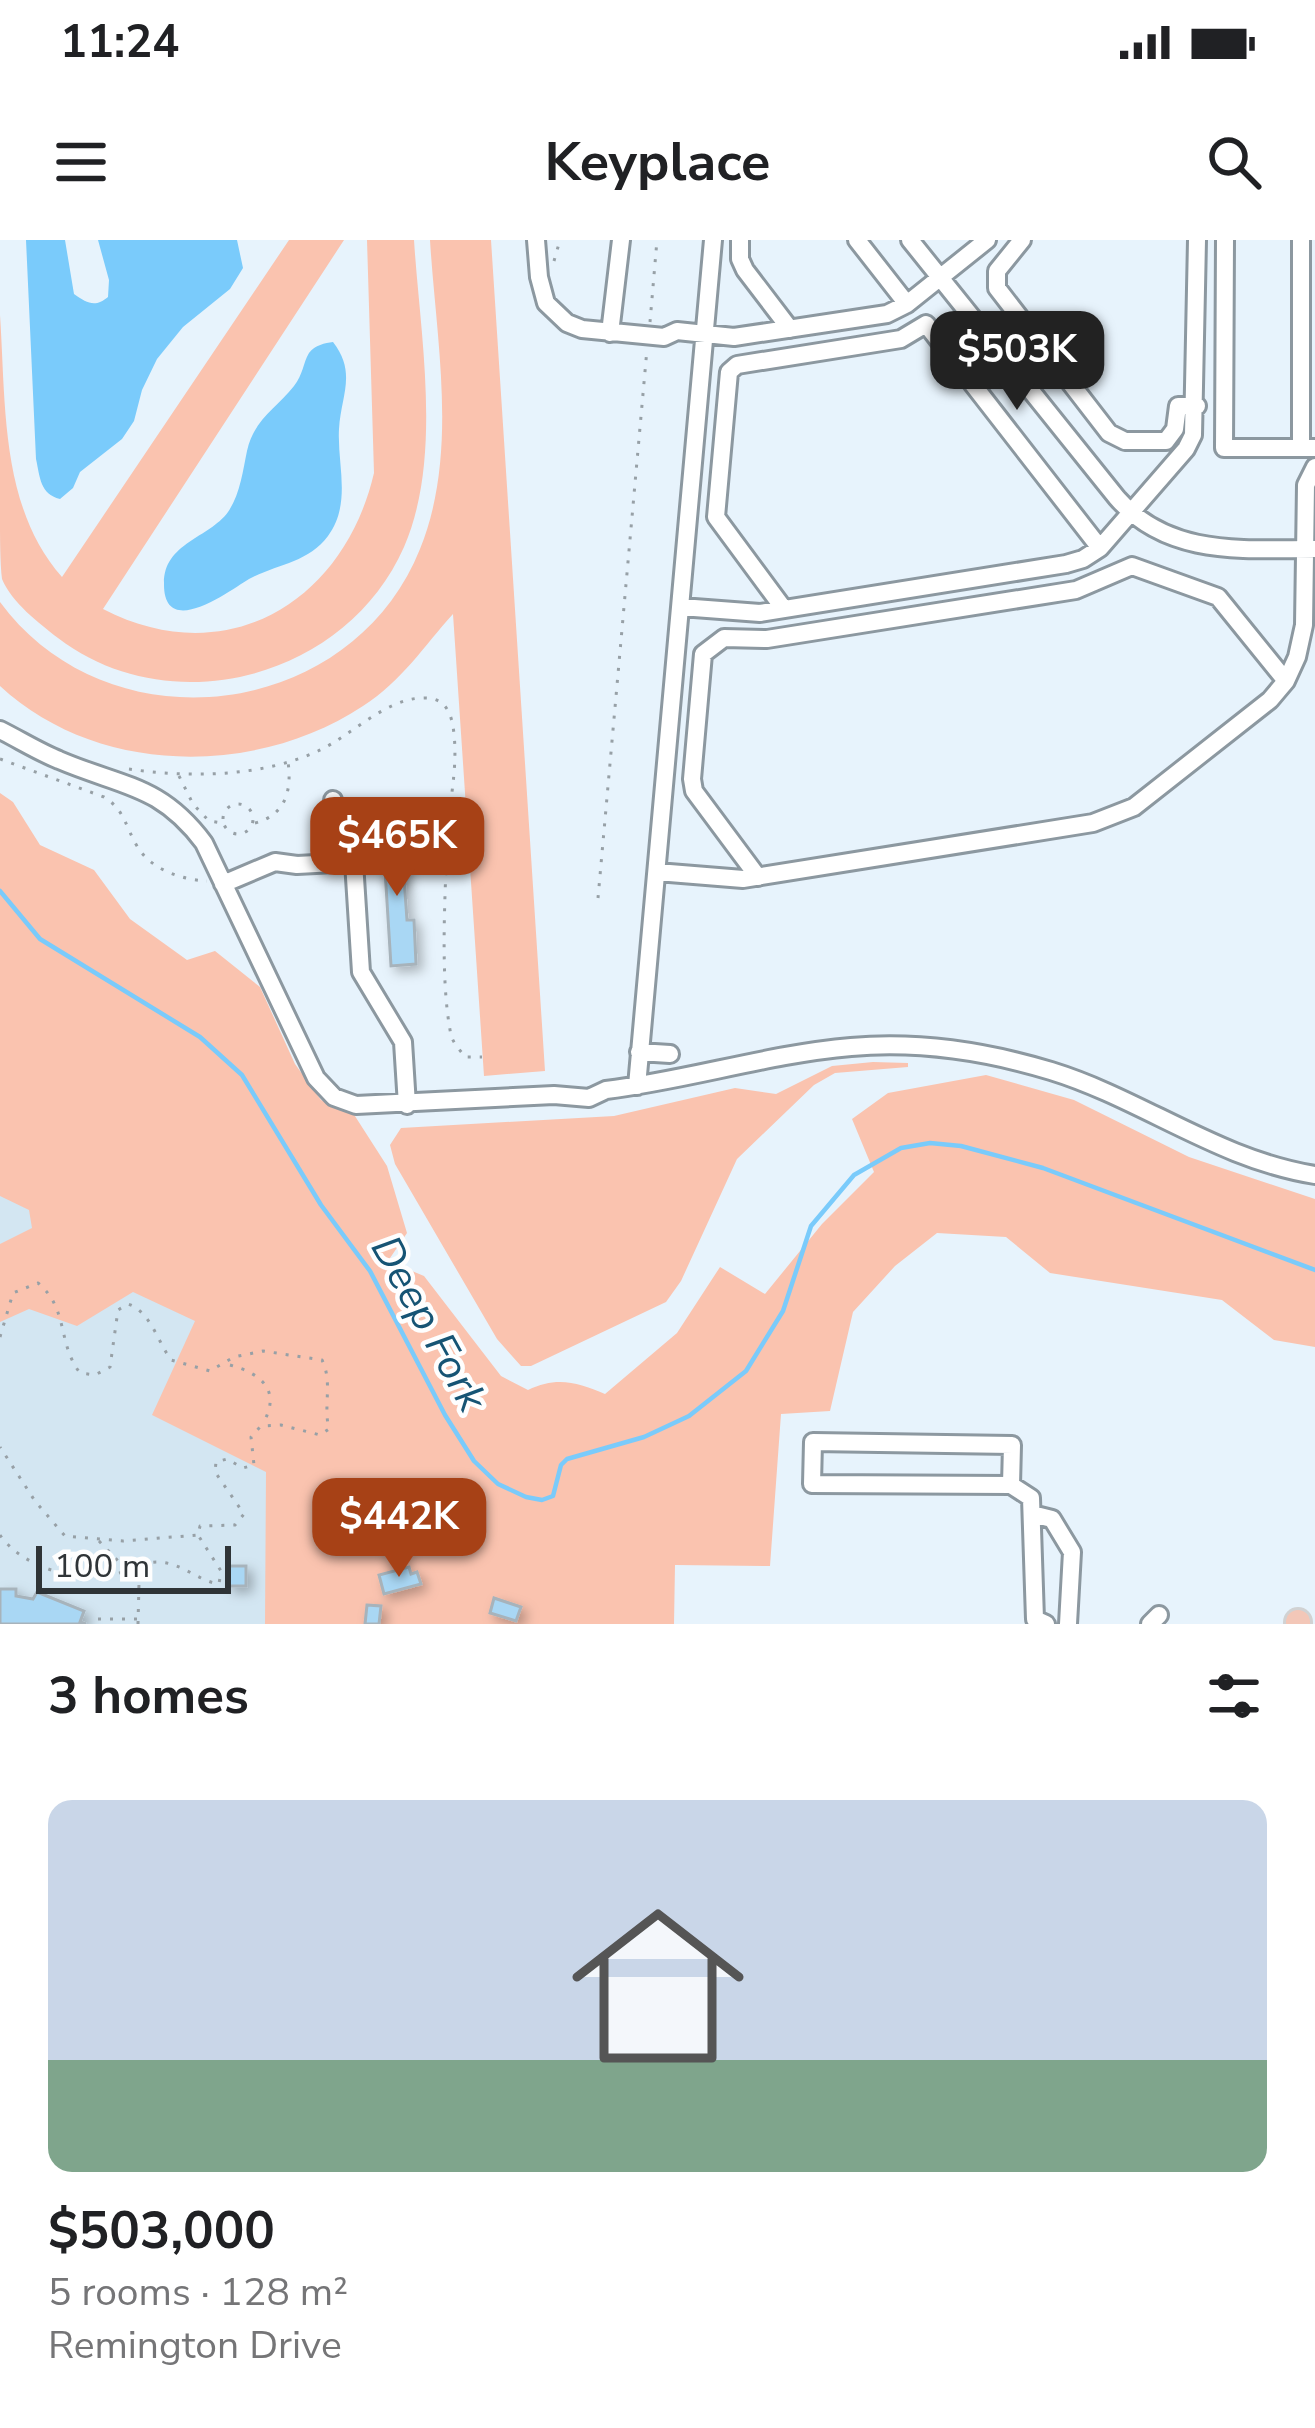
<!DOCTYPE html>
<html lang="en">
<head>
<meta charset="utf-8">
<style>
  :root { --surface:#fff; --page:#f6f6f6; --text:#202124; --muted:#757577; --line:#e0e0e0; --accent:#a74116 }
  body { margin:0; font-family:"Nunito Sans",sans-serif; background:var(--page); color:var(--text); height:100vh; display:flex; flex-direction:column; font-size:45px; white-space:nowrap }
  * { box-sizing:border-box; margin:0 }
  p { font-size:39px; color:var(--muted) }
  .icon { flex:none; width:66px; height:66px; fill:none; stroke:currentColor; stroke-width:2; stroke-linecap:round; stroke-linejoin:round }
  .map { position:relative; height:1384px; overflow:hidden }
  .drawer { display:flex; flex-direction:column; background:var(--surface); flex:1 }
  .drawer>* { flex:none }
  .scale { position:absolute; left:36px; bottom:30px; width:195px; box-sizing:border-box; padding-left:12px; border:6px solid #2f3437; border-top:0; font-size:33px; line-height:42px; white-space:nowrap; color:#2f3437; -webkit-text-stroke:9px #fefefe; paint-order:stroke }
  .price { position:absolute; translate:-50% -102px; padding:0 27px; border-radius:24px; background:var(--accent); color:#fff; font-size:39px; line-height:78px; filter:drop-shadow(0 3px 6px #0008) }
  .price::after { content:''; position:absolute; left:50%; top:72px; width:36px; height:27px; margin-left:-18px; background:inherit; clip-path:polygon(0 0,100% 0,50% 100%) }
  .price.selected { background:#222; color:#fff }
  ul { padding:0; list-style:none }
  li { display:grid; align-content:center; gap:24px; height:636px; padding:0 48px }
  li+li { border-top:3px solid var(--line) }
  li span { display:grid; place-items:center; height:372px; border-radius:24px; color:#555 }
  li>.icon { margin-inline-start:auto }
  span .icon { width:216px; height:216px; fill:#fffc; stroke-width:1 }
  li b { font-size:51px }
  h2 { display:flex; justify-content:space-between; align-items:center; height:144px; padding:0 48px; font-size:51px }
  .status { display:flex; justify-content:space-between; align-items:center; height:84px; padding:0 60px; background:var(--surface); direction:ltr }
  .status svg { height:33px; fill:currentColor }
  header { display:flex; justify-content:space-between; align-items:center; height:156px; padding:0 48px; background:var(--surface); font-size:54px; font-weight:700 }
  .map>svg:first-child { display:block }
  .built { fill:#d3e6f2 }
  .green { fill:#fac3af }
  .water { fill:#7acbfb }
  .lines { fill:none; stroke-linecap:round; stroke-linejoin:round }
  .stream { stroke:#7acbfb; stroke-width:4.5 }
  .building { fill:#a9d7f4; stroke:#a7b3bb; stroke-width:3; filter:url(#shadow) }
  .minor-casing { stroke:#8c98a0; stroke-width:22 }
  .highway-casing { stroke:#d1d2d3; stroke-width:30 }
  .path { stroke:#97a0a6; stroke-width:3; stroke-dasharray:3 9; stroke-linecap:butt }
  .minor { stroke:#fff; stroke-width:16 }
  .highway { stroke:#f3c7b8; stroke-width:24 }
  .labels { text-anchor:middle; stroke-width:9; stroke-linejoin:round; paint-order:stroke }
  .water-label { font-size:42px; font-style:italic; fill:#165474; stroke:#fefefe }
</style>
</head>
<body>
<div class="status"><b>11:24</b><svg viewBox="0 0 49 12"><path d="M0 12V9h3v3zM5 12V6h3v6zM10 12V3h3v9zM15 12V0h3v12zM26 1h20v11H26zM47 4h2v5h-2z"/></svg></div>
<header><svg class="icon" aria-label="menu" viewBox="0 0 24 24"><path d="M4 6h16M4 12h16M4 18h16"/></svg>Keyplace<svg class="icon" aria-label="search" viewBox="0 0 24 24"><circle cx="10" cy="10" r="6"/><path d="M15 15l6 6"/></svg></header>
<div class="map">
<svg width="1315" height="1384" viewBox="0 0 1315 1384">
  <defs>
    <filter id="shadow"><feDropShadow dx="5.5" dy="5.5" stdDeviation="6" flood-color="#0004"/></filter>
  </defs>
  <rect width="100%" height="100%" fill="#e7f3fc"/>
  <path class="built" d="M0 862 283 972 314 1384H0Z"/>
  <path class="green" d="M289 0H344L103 369C227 433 344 362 374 233L367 0H414C420 95 443 217 404 307 347 437 172 485 58 398 39 383 12 363 2 339 0 323 0 294 0 276 0 209 0 142 0 75 6 164 0 267 62 337Z
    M430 0H491L545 831 484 836 453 374C424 406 402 441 363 466 256 537 97 536 0 446V362C109 510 351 481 420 309 459 213 436 100 430 0Z
    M0 553 13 562 40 605 94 630 130 679 187 720 215 711 260 747 295 824 321 860 353 873 387 926 407 993 388 1021 424 1036 501 1136 528 1150C556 1136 578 1142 605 1154L677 1093 720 1027 765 1054 822 984 874 932 852 879 888 853 986 835 1074 860 1189 917 1315 959V1107L1274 1100 1222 1060 1050 1033 1006 997 937 993 895 1026 853 1072 830 1171 781 1174 770 1326 675 1325 674 1384H265L266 1232 152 1175 195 1081 133 1052 77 1086 29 1069 0 1082V1004L32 988 29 970 0 956Z
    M873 822 908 823V827L835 833 814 845 737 919 681 1041 666 1062 531 1126H521L497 1099 395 924 390 905 401 888 614 876 735 848 776 854 832 826Z"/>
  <path class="water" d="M26 0H65L74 54C87 63 95 68 108 57L109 40 98 0H237L243 28 230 49 183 87 157 119 142 150 134 181 122 199 80 232 73 248 60 259C40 254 40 237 36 219Z
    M333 102C357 133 341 155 339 189 337 225 352 263 328 296 308 323 277 324 249 339 232 349 163 402 164 343 164 303 209 298 228 272 240 255 243 230 247 211 254 179 276 169 294 146 303 135 303 123 309 113 315 105 325 103 333 102Z"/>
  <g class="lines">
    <path class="stream" d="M0 651 40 699 200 797 242 835 321 965 370 1031 445 1175 474 1221 498 1244 526 1257 542 1260 553 1256 561 1225 567 1219 644 1197 689 1176 746 1131 783 1071 811 986 854 935 901 908 930 903 961 906 1043 928 1315 1030"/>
  </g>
  <path class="building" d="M400 581 407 680H414L416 724 391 726 382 582Z
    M228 1326H246V1346H228Z
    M409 1327 411 1334 417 1332 421 1344 384 1354 379 1335Z
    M0 1349H16V1356L33 1359 37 1352 84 1371 80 1382 86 1384H0Z
    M494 1358 521 1367 516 1381 490 1373Z
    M367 1365 381 1366 379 1384H365Z"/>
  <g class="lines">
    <defs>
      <path id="minor" d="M536 0 539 37 546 63 567 83 582 89 664 97 677 91 734 97 887 74 907 64 987 0
        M740 0V19L745 30 790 89
        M857 0 907 64
        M910 0 1117 258C1168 317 1243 309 1314 309
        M1022 0 997 31V48L1109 193 1125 201H1166L1175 189 1178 166H1197
        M1225 0 1224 208H1315
        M610 93 621 0
        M1301 208V0
        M681 367 760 373 1066 324 1083 319 1100 308 1186 209 1193 195 1197 0
        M784 369 716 277 729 132 737 125 901 99 926 84 1100 308
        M0 490C20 500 39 512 59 520 122 547 160 544 204 603L316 838 334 857 356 865 554 855 589 858 606 850C688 840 769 814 851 807 919 801 985 811 1051 831 1142 859 1219 920 1315 935
        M333 560 337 623
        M657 632 743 639 1093 583 1134 567 1270 460 1286 441 1297 417 1304 385 1306 245 1315 227
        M758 637 694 551 692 539 703 414 724 398 767 399 1076 350 1132 326 1218 357 1286 441
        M223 644 275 622 297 625 354 622 361 732 403 802 407 865
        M639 812 670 814
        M637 846 713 0
        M1011 1245 1012 1205 813 1202 812 1244 1011 1245 1031 1258 1035 1379 1046 1384
        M1032 1274 1052 1279 1072 1312 1068 1384
        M1150 1384 1159 1375"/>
      <path id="highway" d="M1298 1382V1384"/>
    </defs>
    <use href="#minor" class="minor-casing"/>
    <use href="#highway" class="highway-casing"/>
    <path class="path" d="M554 21 560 0
      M650 82 657 0
      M0 519 104 557C125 570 125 586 137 606 150 629 182 640 207 641
      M129 529C189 538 262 537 318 511 351 496 386 458 423 458 446 457 452 474 454 494 458 532 448 566 447 603 445 658 440 741 451 795 453 803 460 810 465 817H482
      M179 536 193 564 209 581 222 583
      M223 579a15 15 0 1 1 30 0a15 15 0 1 1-30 0Z
      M255 583C286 575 292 550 288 522
      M598 658 647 109
      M0 1097 13 1053 38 1043C69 1069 57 1103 80 1133L95 1135 110 1127 118 1070 128 1064C150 1071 158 1102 171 1120L210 1131 234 1117 263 1111 322 1120C333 1142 323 1166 329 1189L320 1195 281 1185 261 1186 251 1197 254 1225 243 1228 227 1219 216 1222 215 1232 244 1274 235 1285 200 1286 198 1295 123 1301 65 1296 35 1261 0 1207
      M230 1125C263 1134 282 1152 262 1185
      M0 1295C21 1326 75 1343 112 1335 127 1332 142 1322 157 1322 181 1322 198 1341 219 1344L221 1331 198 1295
      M99 1301 139 1343 138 1384
      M98 1379H137"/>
    <use href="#minor" class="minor"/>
    <use href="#highway" class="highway"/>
  </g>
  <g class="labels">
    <g class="water-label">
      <text transform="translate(430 1083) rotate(61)" y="15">Deep Fork</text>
    </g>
  </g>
</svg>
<div class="scale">100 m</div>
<b class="price selected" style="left:1017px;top:173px">$503K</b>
<b class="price" style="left:397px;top:659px">$465K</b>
<b class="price" style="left:399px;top:1340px">$442K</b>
</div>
<section class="drawer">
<h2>3 homes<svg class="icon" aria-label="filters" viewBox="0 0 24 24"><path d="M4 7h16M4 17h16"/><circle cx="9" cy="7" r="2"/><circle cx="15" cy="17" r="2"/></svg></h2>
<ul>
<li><span style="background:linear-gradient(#c9d6e8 70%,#7fa58c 0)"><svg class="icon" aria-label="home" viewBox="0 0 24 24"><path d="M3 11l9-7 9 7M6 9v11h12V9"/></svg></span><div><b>$503,000</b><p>5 rooms · 128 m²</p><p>Remington Drive</p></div></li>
</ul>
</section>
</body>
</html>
